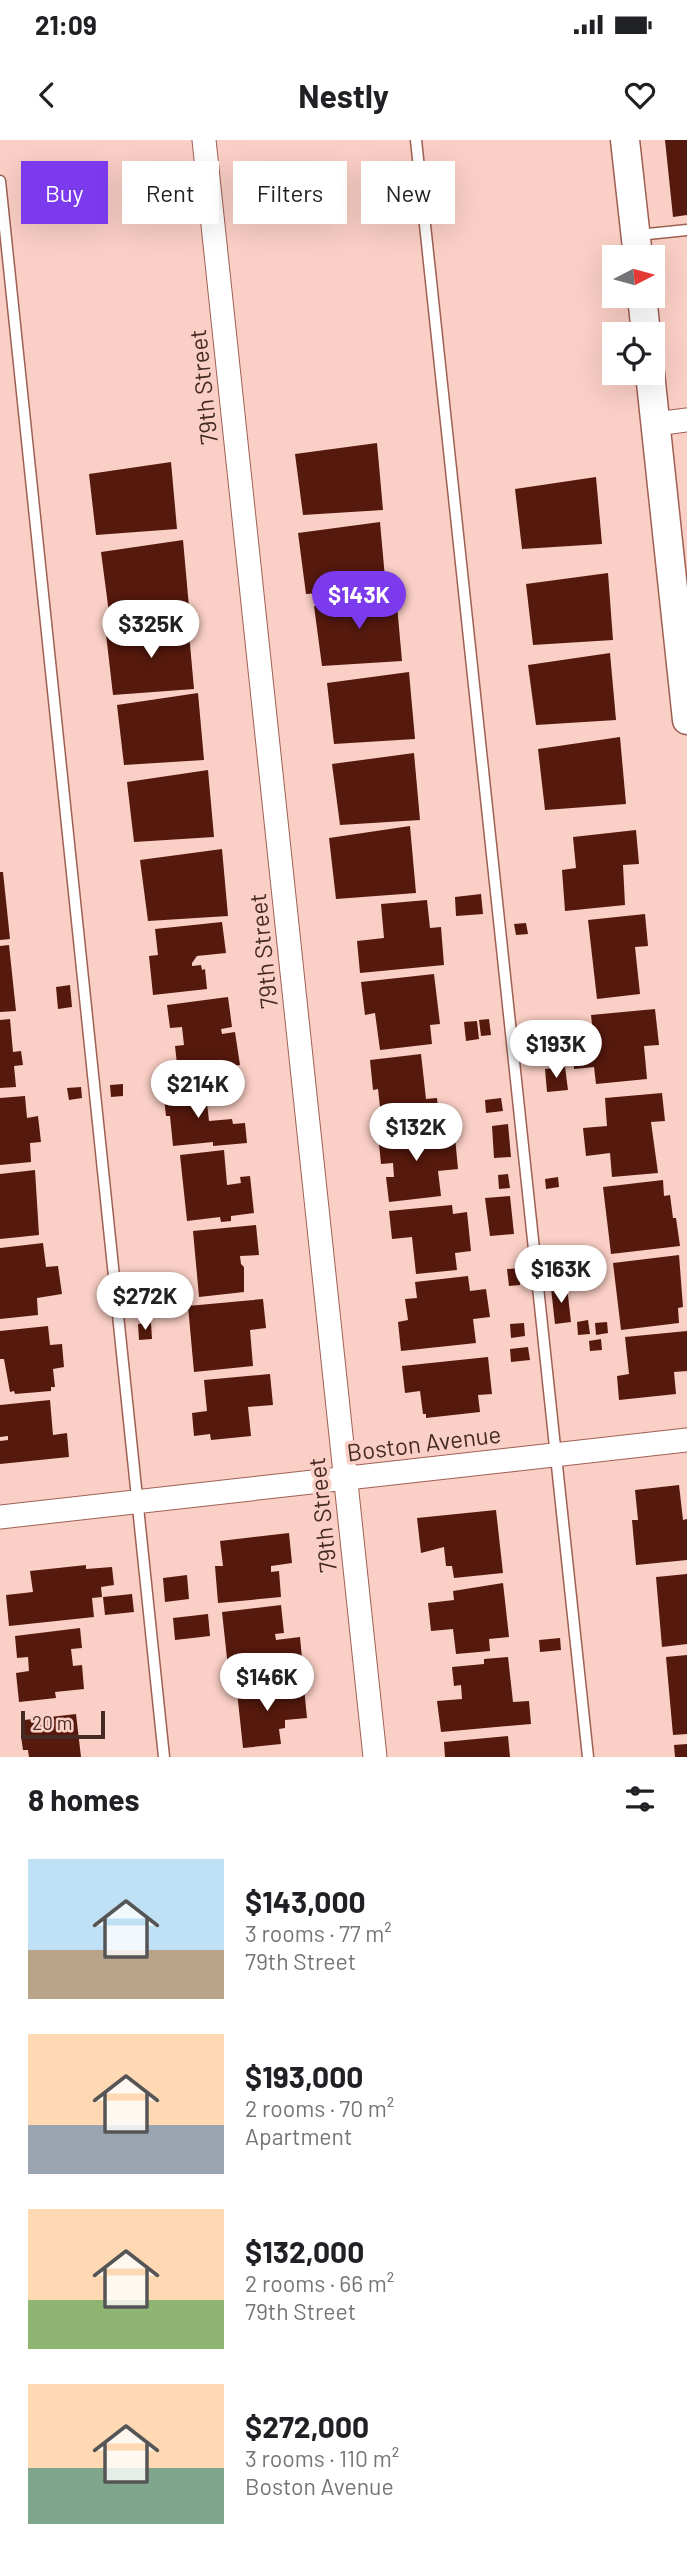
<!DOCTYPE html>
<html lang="en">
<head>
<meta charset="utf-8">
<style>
  :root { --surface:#fff; --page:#f6f6f6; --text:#202124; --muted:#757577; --accent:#7c3aed }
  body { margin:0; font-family:Barlow,sans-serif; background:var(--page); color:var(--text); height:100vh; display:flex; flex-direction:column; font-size:26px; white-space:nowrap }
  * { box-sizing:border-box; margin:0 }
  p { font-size:23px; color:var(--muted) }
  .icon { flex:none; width:38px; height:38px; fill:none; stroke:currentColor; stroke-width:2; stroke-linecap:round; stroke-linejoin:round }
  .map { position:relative; height:1617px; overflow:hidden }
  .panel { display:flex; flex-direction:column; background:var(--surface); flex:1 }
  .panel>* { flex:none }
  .top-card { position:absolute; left:21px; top:21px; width:646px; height:63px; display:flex; gap:14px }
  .needle { width:46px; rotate:84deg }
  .controls { position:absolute; left:602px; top:105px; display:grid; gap:14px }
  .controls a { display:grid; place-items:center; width:63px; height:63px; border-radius:0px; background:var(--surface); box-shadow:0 7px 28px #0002; font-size:35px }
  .scale { position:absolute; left:21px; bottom:18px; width:84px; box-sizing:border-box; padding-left:7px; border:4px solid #462b25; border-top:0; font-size:19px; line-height:24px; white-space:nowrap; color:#462b25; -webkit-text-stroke:5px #facfc5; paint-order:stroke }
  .price { position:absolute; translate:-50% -60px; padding:0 16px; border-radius:24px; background:#fff; color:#222; font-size:23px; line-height:46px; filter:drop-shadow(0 2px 4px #0008) }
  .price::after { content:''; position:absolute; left:50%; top:42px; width:21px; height:16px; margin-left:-10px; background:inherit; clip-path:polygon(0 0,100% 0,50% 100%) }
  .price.current { background:var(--accent); color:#fff }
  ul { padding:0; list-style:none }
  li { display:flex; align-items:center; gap:21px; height:175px; padding:0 28px }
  li span { display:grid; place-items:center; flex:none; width:196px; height:140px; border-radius:0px; color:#555 }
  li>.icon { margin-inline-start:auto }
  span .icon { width:84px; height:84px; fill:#fffc; stroke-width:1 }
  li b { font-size:30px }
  h2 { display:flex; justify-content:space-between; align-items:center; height:84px; padding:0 28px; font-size:30px }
  .chip { padding:0 24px; border-radius:0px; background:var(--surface); box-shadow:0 7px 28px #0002; font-size:24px; line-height:63px }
  .chip.current { background:var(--accent); color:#fff }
  .status { display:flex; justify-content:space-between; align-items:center; height:49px; padding:0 35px; background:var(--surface); direction:ltr }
  .status svg { height:19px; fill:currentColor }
  header { display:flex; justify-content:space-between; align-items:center; height:91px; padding:0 28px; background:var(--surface); font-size:32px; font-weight:700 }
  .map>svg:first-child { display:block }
  .building { fill:#56190d }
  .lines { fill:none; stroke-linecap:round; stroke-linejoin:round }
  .service-casing { stroke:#9e6052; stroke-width:13 }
  .minor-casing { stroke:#9e6052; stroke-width:25 }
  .tertiary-casing { stroke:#9e6052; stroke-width:31 }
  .service { stroke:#fff; stroke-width:10 }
  .minor { stroke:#fff; stroke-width:23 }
  .tertiary { stroke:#fff; stroke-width:28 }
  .labels { text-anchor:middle; stroke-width:7; stroke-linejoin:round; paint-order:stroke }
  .street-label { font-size:24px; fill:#462b25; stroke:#facfc5 }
</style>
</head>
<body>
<div class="status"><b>21:09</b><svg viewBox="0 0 49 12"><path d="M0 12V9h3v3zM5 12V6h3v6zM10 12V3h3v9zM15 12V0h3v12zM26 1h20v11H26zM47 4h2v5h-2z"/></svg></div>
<header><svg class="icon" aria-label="back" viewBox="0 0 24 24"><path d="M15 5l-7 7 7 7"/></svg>Nestly<svg class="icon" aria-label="heart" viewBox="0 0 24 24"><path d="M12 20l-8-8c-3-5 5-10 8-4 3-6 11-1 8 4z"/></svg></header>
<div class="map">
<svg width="687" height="1617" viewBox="0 0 687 1617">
  <rect width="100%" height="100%" fill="#facfc5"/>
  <path class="building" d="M665 0H687V75L673 77Z
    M377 303 383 370 303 375 295 314Z
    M171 322 177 389 96 395 89 334Z
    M596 337 602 404 522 409 515 349Z
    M380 382 386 449 306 454 298 393Z
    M183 400 189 467 109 473 101 412Z
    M608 433 613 500 533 505 526 444Z
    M396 454 402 521 322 526 314 466Z
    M188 482 194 549 113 555 106 494Z
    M610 513 616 580 536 585 528 525Z
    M409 532 415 599 334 604 327 543Z
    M198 553 204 620 124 625 117 565Z
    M620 597 626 664 545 670 538 609Z
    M414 613 420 680 340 685 332 624Z
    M208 630 214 697 134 702 127 642Z
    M410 686 416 753 336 759 329 698Z
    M636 690 639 724 623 725 625 765 565 771 562 730 576 728 573 697Z
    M222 709 228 776 148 781 140 720Z
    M0 732H3L10 799 0 800Z
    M481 754 483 774 456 776 455 757Z
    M427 760 430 788 441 787 444 825 360 833 357 801 384 798 381 764Z
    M645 774 648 806 635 807 640 854 597 859 588 780Z
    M222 782 226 813 197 816 192 823V826L201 825 202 830 205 829 207 849 153 855 149 816 158 815 155 789Z
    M526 783 528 794 516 795 514 784Z
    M9 805 16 871 0 872V806Z
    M434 834 440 884 430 885 432 904 380 910 375 873 365 875 361 842Z
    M70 845 72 867 58 869 56 847Z
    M228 857 232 887 221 889 222 894 235 892 240 925 178 933 175 906 184 905 182 887 170 888 167 865Z
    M655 869 659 905 644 906 647 939 596 944 594 927 574 929 572 905 594 903 591 875Z
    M10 879 13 912 21 911 23 925 14 926 16 947 0 948V880Z
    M489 879 491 895 481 896 479 880Z
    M477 881 479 899 466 901 464 882Z
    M421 914 426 959 437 958 439 979 382 985 378 949 373 950 370 920Z
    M565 927 568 950 547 952 545 929Z
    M123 944V956L111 957 110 945Z
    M205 945 209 981 232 979 233 984 245 983 247 1003 213 1006V1002L173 1006 170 976H166L163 949Z
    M81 947 82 958 69 960 67 948Z
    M662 953 665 981 651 982 658 1033 612 1037 610 1013 586 1016 583 988 607 986 605 958Z
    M25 956 27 978 38 976 41 1002 30 1003 31 1022 0 1025V958Z
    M501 958 503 971 486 973 485 960Z
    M508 984 511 1017 494 1018 492 986Z
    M434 988 435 999 455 997 458 1029 438 1031 441 1056 389 1062 386 1037H394L393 1023 381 1024 378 994Z
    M224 1010 227 1045 241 1043 240 1037 250 1036 254 1073 231 1076V1081L221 1082 220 1077 187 1081 180 1015Z
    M35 1030 39 1095 0 1099V1034Z
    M508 1034 510 1048 499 1049 498 1035Z
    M558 1037 559 1047 546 1049 545 1039Z
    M663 1040 664 1056 670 1055 673 1078H676L680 1106 611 1114 603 1047Z
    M510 1056 514 1094 490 1096 485 1058Z
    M452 1065 453 1074 467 1072 471 1111 455 1113 457 1130 416 1134 412 1097 392 1099 389 1071Z
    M256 1085 259 1115 240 1116 241 1124 244 1127V1152L199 1157 193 1091Z
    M43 1103 46 1127 58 1126 62 1154 37 1158 38 1175 0 1179V1108Z
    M679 1115 683 1167 678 1168 679 1183 621 1190 613 1123Z
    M519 1128 520 1145 509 1146 507 1129Z
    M468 1136 470 1151 486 1149 490 1177 473 1179 476 1203 401 1211 398 1182 408 1180 405 1159 417 1158 415 1142Z
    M145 1146 147 1164 134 1165 132 1148Z
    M567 1147 571 1182 555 1184 551 1148Z
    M263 1159 266 1188 250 1190 253 1226 194 1232 188 1166Z
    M588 1180 590 1194 578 1195 577 1182Z
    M607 1182 608 1193 596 1195 595 1183Z
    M151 1183 152 1199 139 1200 138 1184Z
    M524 1183 525 1196 511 1198 510 1184Z
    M48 1186 50 1205 62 1204 64 1227 53 1229 55 1247H51V1251L15 1254 14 1251 10 1252 4 1219H0V1191Z
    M687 1191V1231L674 1232 676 1254 619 1260 617 1236 629 1234 625 1197Z
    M601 1199 602 1210 590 1211 589 1201Z
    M528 1207 530 1220 511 1222 510 1209Z
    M488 1217 492 1254 478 1255 480 1272 426 1278V1274H423L420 1251 405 1253 402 1226Z
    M270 1234 273 1265 248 1267 251 1296 211 1300 210 1294 194 1296 192 1273 207 1271 204 1240Z
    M50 1260 53 1295 67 1293 69 1317 0 1324V1301L8 1300V1296L0 1297V1265Z
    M679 1345 683 1380 687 1379V1420L636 1425 632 1380H638L635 1350Z
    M496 1370 503 1433 454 1438 452 1426H446L444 1407 421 1413 417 1378Z
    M289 1393 292 1423 271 1426V1432L279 1431 281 1457 218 1463 215 1426H223L220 1401Z
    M86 1425V1429L112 1427 114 1445 101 1447 102 1457 92 1458 94 1477 9 1486 6 1455 33 1452 30 1431Z
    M687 1434V1504L662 1507 656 1437Z
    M187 1435 189 1459 165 1462 163 1438Z
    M503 1443 509 1497 489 1499 490 1511 456 1514 453 1489 431 1491 428 1463 454 1460 453 1451Z
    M132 1454 134 1472 105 1475 103 1457Z
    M281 1465 284 1493 275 1494 276 1500 300 1497 303 1529 229 1537 222 1472Z
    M208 1474 210 1496 175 1500 173 1478Z
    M80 1488 82 1508 71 1509 73 1526 82 1525 84 1549 55 1552 56 1558 19 1562 16 1533 29 1531 28 1517 17 1518 15 1496Z
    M560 1498 561 1510 540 1512 539 1500Z
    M687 1515V1594L673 1595 666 1517Z
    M508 1517 513 1562 529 1561 531 1584 441 1592 437 1561 462 1559 461 1545 454 1546 452 1527 484 1524V1519Z
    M255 1540 257 1552 304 1547 307 1578 285 1580V1588L279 1589 281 1604 243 1608 236 1542Z
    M76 1574 81 1617H29L28 1610H23L21 1596 25 1595 24 1580Z
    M508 1596 510 1617H445L444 1602Z
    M687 1604V1617H675L674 1605Z"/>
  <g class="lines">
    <defs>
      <path id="service" d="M416 0 588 1617
        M0 41 164 1617
        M638 95 687 90"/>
      <path id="minor" d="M204 0 375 1617
        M656 284 687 280
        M0 1377 687 1300"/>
      <path id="tertiary" d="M625 0 638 117
        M642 156 646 194
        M650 233 687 580"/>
    </defs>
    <use href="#service" class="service-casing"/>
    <use href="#minor" class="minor-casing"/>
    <use href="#tertiary" class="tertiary-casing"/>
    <use href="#service" class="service"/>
    <use href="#minor" class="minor"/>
    <use href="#tertiary" class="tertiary"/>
  </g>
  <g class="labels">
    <g class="street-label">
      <text transform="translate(204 247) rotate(-96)" y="8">79th Street</text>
      <text transform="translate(264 811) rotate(-96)" y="8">79th Street</text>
      <text transform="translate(424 1304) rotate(-7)" y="8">Boston Avenue</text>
      <text transform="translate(323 1375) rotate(-96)" y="8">79th Street</text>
    </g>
  </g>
</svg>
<div class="controls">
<a><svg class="needle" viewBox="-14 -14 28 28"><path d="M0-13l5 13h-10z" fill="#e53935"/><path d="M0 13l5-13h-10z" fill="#757577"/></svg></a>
<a><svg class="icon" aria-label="locate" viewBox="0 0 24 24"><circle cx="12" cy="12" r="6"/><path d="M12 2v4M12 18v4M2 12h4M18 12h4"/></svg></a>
</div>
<div class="scale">20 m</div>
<b class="price current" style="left:359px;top:491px">$143K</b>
<b class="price" style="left:151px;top:520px">$325K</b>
<b class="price" style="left:556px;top:940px">$193K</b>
<b class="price" style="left:198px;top:980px">$214K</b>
<b class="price" style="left:416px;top:1023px">$132K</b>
<b class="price" style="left:561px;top:1165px">$163K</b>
<b class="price" style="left:145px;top:1192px">$272K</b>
<b class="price" style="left:267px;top:1573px">$146K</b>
<div class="top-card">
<a class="chip current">Buy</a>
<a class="chip">Rent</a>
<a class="chip">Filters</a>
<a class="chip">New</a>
</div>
</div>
<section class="panel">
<h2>8 homes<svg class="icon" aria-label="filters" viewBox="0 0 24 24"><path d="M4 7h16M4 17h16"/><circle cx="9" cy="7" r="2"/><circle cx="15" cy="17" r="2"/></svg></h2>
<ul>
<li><span style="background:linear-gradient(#bfe0f5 65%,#b9a48a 0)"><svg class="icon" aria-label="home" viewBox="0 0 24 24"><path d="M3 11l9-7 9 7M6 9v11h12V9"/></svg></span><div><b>$143,000</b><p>3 rooms · 77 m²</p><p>79th Street</p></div></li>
<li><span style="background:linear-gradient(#ffd9b3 65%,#9aa5b1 0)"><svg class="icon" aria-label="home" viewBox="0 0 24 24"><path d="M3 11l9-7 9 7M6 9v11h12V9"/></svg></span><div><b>$193,000</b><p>2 rooms · 70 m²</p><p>Apartment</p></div></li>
<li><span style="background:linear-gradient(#ffd9b3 65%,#8fb573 0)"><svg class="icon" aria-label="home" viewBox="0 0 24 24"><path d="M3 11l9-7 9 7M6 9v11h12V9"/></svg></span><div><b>$132,000</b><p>2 rooms · 66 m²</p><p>79th Street</p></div></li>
<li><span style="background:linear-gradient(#ffd9b3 60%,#7fa58c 0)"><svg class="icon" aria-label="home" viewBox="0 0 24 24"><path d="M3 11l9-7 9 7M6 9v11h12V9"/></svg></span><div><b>$272,000</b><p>3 rooms · 110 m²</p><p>Boston Avenue</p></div></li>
</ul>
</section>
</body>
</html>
